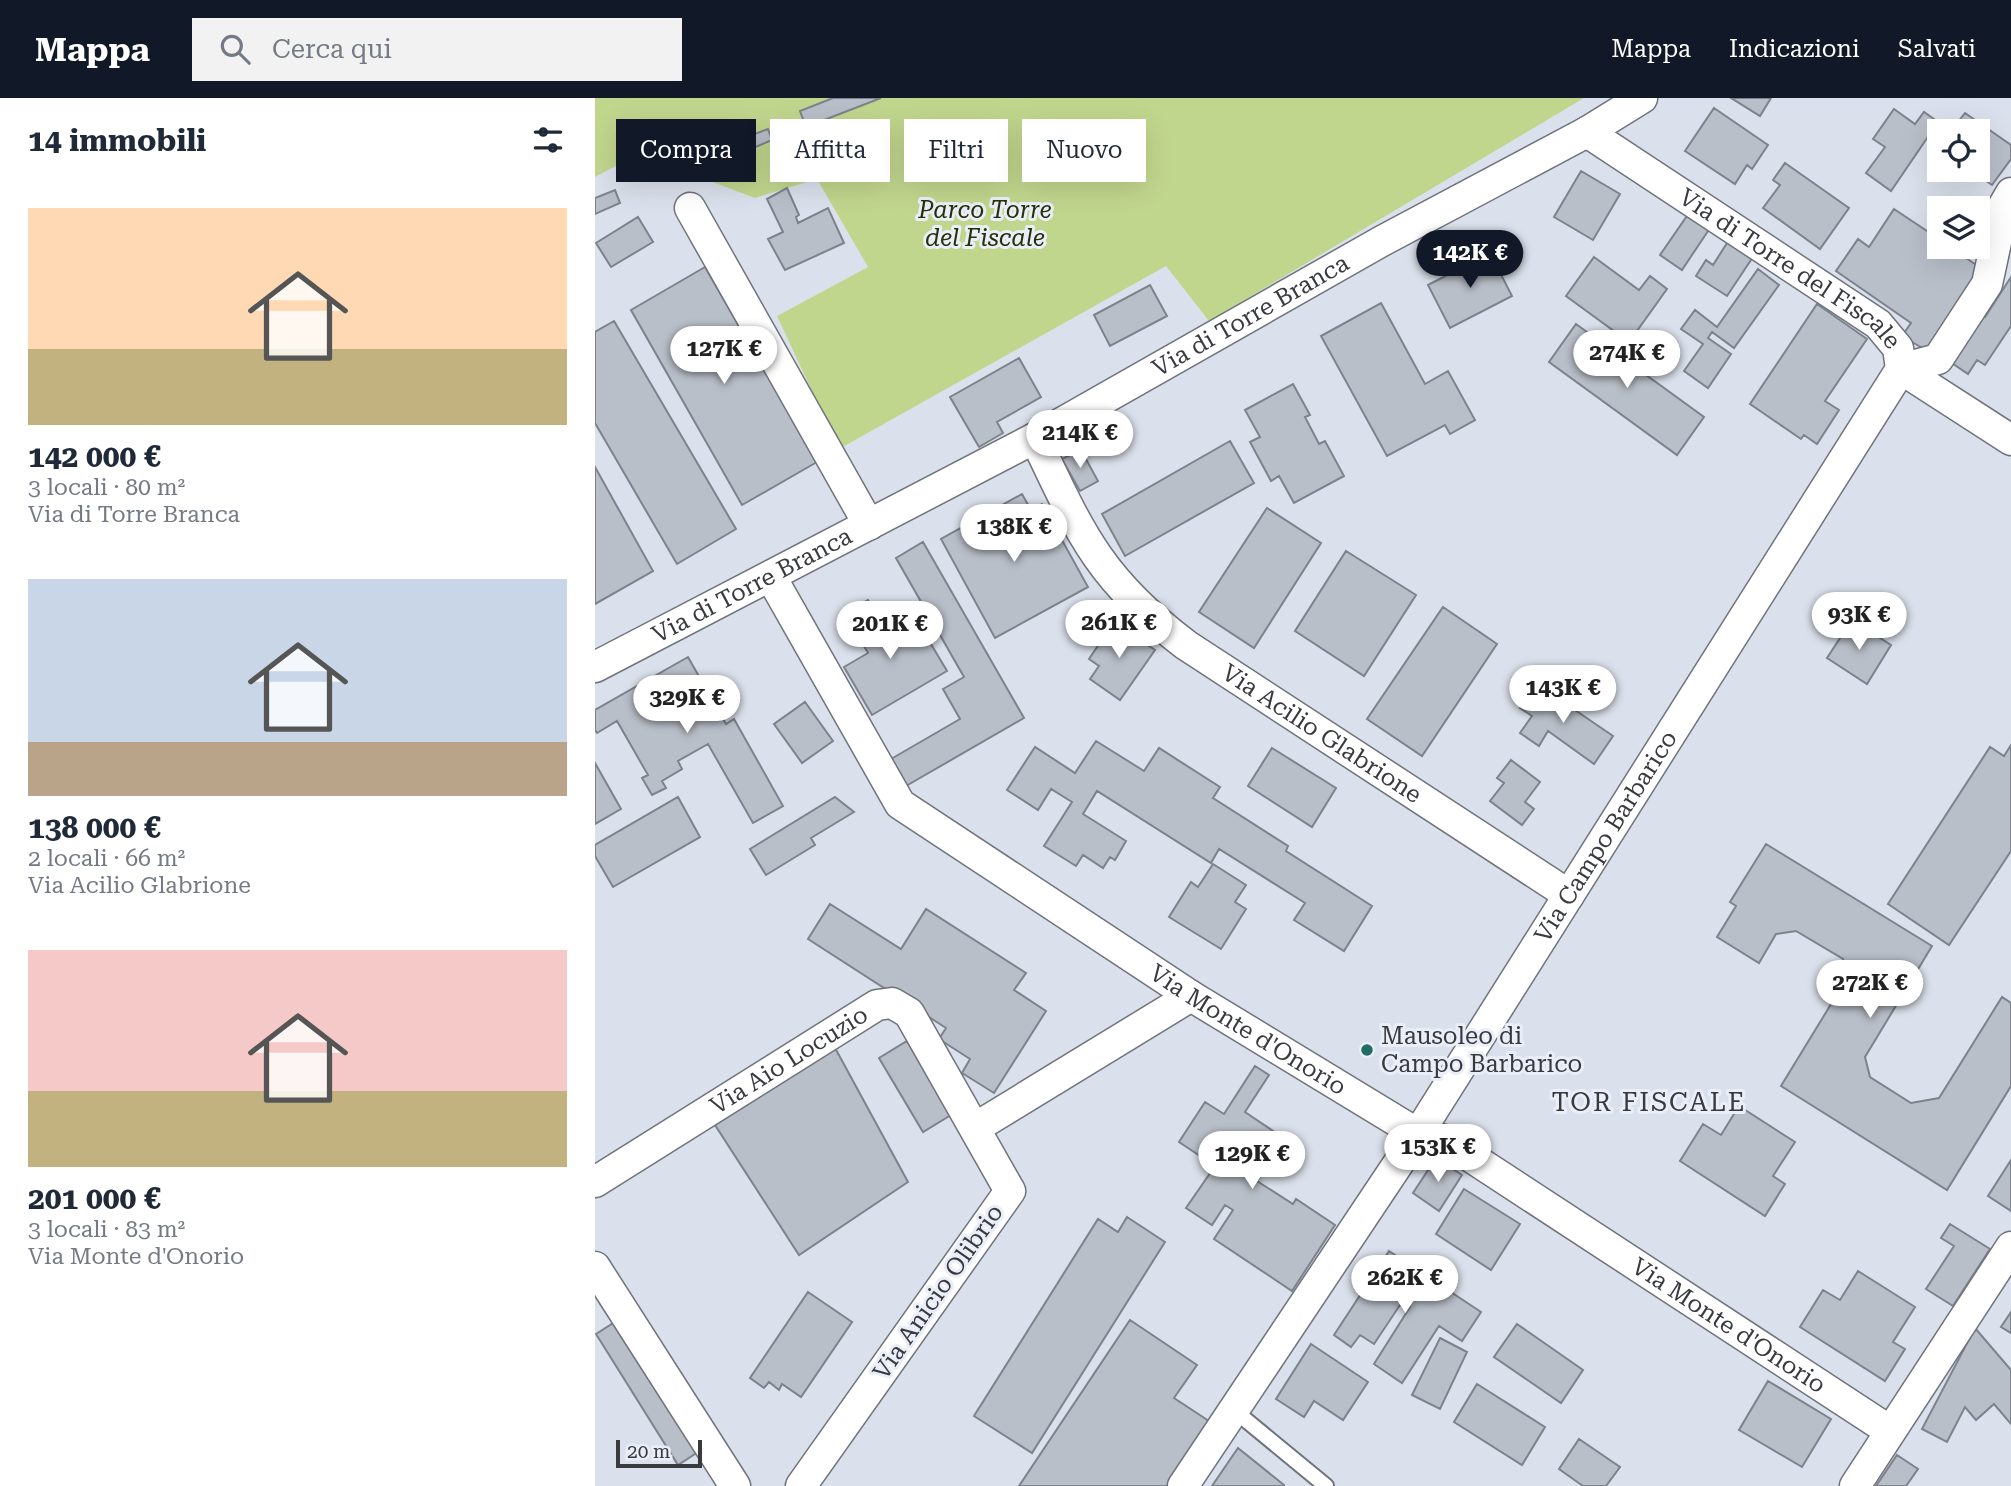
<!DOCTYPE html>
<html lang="it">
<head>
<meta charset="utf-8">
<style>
  :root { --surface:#fff; --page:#f2f2f3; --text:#1f2937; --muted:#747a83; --accent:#111827 }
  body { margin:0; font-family:"Roboto Serif",serif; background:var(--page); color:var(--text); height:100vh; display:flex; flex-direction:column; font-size:26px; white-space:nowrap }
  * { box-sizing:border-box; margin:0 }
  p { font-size:23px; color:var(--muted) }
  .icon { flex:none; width:38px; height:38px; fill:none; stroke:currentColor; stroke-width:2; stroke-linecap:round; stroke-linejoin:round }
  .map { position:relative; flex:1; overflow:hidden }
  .sheet { display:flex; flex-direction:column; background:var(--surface); width:595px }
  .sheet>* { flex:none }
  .banner { position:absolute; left:21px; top:21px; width:665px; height:63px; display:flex; gap:14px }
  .fabs { position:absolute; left:1332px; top:21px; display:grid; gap:14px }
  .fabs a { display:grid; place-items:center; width:63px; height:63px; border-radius:0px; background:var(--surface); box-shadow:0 7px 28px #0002; font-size:35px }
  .scale { position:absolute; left:21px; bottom:18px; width:86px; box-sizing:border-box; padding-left:7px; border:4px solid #383a3e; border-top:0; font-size:19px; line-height:24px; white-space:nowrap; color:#383a3e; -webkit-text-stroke:5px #e9eef9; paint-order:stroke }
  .price { position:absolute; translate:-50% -60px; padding:0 16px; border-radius:24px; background:#fff; color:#222; font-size:23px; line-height:46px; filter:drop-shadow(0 2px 4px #0008) }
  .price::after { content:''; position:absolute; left:50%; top:42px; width:21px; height:16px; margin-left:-10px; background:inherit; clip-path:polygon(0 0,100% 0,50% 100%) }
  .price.selected { background:var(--accent); color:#fff }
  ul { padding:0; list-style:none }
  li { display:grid; align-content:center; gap:14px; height:371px; padding:0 28px }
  li span { display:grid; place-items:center; height:217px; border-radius:0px; color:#555 }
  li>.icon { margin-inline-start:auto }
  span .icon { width:126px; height:126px; fill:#fffc; stroke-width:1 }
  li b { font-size:30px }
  h2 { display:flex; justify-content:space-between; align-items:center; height:84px; padding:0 28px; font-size:30px }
  .tag { padding:0 24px; border-radius:0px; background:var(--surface); box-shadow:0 7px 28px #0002; font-size:24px; line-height:63px }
  .tag.selected { background:var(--accent); color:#fff }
  header { display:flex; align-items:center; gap:42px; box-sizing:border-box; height:98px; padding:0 35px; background:var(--accent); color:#fff }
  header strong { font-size:33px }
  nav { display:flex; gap:38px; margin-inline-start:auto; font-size:24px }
  .search { width:490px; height:63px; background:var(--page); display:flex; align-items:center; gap:18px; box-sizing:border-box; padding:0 24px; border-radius:0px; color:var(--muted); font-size:26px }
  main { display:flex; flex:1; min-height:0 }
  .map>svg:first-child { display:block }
  .green { fill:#c1d68d }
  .building { fill:#b9bfc9; stroke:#7d828c; stroke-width:2 }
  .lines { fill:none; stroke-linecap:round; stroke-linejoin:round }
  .service-casing { stroke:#6e737c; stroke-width:18 }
  .minor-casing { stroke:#6e737c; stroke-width:33 }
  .service { stroke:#fff; stroke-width:14 }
  .minor { stroke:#fff; stroke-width:30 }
  .poi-dot { fill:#226c66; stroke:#e9eef9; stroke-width:2.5 }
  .labels { text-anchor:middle; stroke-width:6; stroke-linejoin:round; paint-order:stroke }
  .park-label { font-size:24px; font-style:italic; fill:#273007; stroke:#e9eef9 }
  .street-label { font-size:24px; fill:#383a3e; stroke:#e9eef9 }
  .poi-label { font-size:24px; fill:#383a3e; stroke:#e9eef9; text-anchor:start }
  .neighbourhood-label { font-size:26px; letter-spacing:2px; fill:#383a3e; stroke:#e9eef9 }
</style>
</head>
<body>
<header>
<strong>Mappa</strong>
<div class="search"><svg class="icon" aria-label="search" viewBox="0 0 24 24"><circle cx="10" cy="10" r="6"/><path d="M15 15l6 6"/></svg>Cerca qui</div>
<nav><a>Mappa</a><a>Indicazioni</a><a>Salvati</a></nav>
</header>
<main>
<section class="sheet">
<h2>14 immobili<svg class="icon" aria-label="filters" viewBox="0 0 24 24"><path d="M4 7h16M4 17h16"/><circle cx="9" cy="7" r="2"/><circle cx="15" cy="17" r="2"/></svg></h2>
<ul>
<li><span style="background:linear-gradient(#ffd9b3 65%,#c2b280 0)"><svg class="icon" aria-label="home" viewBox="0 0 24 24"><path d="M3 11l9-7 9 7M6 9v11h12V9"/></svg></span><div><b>142 000 €</b><p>3 locali · 80 m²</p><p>Via di Torre Branca</p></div></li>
<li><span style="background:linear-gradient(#c9d6e8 75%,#b9a48a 0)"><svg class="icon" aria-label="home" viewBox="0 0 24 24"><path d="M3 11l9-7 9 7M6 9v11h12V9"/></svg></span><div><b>138 000 €</b><p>2 locali · 66 m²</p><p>Via Acilio Glabrione</p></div></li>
<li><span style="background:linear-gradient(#f6c9c9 65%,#c2b280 0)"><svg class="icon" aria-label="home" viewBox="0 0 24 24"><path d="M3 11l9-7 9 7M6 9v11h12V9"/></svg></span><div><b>201 000 €</b><p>3 locali · 83 m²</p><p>Via Monte d'Onorio</p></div></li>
</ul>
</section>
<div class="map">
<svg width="1416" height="1388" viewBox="0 0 1416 1388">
  <rect width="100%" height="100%" fill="#dbe1ec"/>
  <path class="green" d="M0 0H989L614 223 571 168 244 351 182 218 273 169 222 81 160 100 43 56 0 79Z"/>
  <path class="building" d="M238 0H286L211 29 205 13Z
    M1136 0H1176L1165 18Z
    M1119 10 1173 47 1157 71 1152 67 1140 86 1090 53Z
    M1299 11 1320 26 1329 14 1343 24 1296 93 1271 75 1290 49 1278 41Z
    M1370 15 1416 47V61L1397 87 1375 72H1382V33H1356Z
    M173 31 177 42 158 50 160 55 139 63 137 58 115 66 112 57 107 56 106 53 114 51 118 55 133 50 130 42 155 33 157 37Z
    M1190 65 1254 110 1225 151 1168 110 1185 87 1178 82Z
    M986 73 1025 96 998 142 959 119Z
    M192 90 204 117 201 119 203 125 233 110 249 145 190 172 173 141 188 134 172 101Z
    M20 92 25 105 0 116V100Z
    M1299 111 1344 141V149H1355L1390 173 1334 254 1307 238 1316 225 1241 173 1263 141 1274 149Z
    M1094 115 1115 130 1087 172 1065 157Z
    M43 119 58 144 16 169 1 145Z
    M1134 142 1158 159 1132 198 1101 178 1111 162 1118 167Z
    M895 155 917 198 855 230 833 187Z
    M999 159 1044 192 1055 178 1072 191 1034 244 971 198Z
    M110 169 222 364 147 407 36 212Z
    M1163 171 1184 187 1139 250 1117 234 1113 240 1136 256 1113 290 1089 273 1108 246 1086 231 1100 212 1122 229Z
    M1416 179V228L1390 267 1382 262 1373 276 1351 261 1382 213 1390 219Z
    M555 187 572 218 515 248 499 217Z
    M786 205 830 286 853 273 880 322 855 336 850 327 792 358 726 238Z
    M1222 206 1272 241 1230 303 1244 312 1222 346 1209 337 1206 341 1155 306Z
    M19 223 141 431 82 466 0 325V234Z
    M981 226 1109 319 1082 357 954 264Z
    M424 260 446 299 402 324 408 335 384 349 355 299Z
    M698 286 715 317 710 319 724 346 730 343 749 378 699 405 684 378 676 383 655 344 665 339 650 312Z
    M635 343 659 385 530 458 507 416Z
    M486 352 503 383 485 393 467 361Z
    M0 369 58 473 0 506Z
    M427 396 436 412 447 406 493 489 400 540 346 441Z
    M672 410 726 445 659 550 604 514Z
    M328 444 429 620 311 688 296 661 365 621 348 591 369 579 301 460Z
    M751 453 821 497 769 578 700 533Z
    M273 502 296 542 324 526 352 573 277 617 249 569 273 555 250 516Z
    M848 509 902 546 827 658 772 621Z
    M1257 522 1296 547 1272 586 1232 560Z
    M519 524 560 552 525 602 495 581 504 568 494 561Z
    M93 559 131 626 139 621 188 708 158 725 113 646 83 663 87 671 67 683 71 690 57 697 47 680 53 677 22 623 2 635 0 632V612Z
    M942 586 1018 638 999 666 953 633 944 648 925 635 937 618 925 610Z
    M210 604 238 643 207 665 179 626Z
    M501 643 549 673 564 650 625 689 618 700 693 748 691 753 777 808 749 853 699 822 710 805 624 751 616 765 502 693 488 716 531 743 520 762 515 759 508 770 488 757 481 768 449 748 477 704 456 691 443 712 412 692 440 649 480 675Z
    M1416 647V753L1354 847 1293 806 1395 649 1409 658Z
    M677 650 741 690 717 729 653 688Z
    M916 662 945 684 930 704 939 711 927 727 895 703 909 685 902 680Z
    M0 665 26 711 0 726Z
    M83 699 105 739 18 789 0 758V747Z
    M240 699 259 714 216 740 220 747 171 777 155 751Z
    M1171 746 1337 848 1270 959 1275 979 1316 1005 1344 1000 1407 899 1416 905V988L1352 1092 1186 988 1252 880 1248 861 1201 833 1181 836 1164 865 1122 839 1141 808 1135 804Z
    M618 766 651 787 640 804 651 811 626 851 574 819 596 784 603 789Z
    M235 806 306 851 331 811 431 875 419 892 451 913 399 995 367 975 375 961 344 941 351 930 213 841Z
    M312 943 356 1017 328 1034 284 960Z
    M239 948 313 1084 204 1157 120 1027Z
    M660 968 674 977 650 1014 690 1041 662 1083 698 1106 701 1101 740 1127 697 1193 619 1141 638 1112 630 1107 617 1127 591 1110 620 1068 584 1044 610 1004 629 1016Z
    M1144 1008 1200 1044 1178 1078 1190 1086 1170 1118 1085 1063 1108 1026 1126 1037Z
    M841 1060 867 1077 844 1113 818 1095Z
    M1416 1062V1113L1393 1098Z
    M869 1091 925 1126 896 1172 841 1136Z
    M532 1119 570 1144 437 1355 379 1318 503 1121 523 1134Z
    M1355 1126 1395 1151 1358 1208 1331 1191 1359 1148 1346 1140Z
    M794 1153 886 1214 867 1243 844 1228 807 1285 779 1266 815 1209 807 1204 779 1246 765 1237 756 1249 739 1237Z
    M1263 1173 1320 1209 1298 1244 1310 1251 1290 1283 1205 1229 1228 1192 1245 1202Z
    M213 1194 257 1224 206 1299 187 1286 184 1292 174 1284 169 1290 155 1280Z
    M1416 1214V1235L1406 1229Z
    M535 1222 602 1267 579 1300 620 1327 579 1388H424Z
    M20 1224 103 1354 83 1367 1 1236Z
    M922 1226 988 1272 966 1305 899 1259Z
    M1380 1230 1416 1272V1326L1399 1306 1381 1322 1370 1309 1352 1344 1327 1331Z
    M845 1240 872 1254 845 1311 817 1297Z
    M716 1246 773 1284 748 1322 719 1303 709 1319 681 1301Z
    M1173 1283 1236 1321 1207 1369 1144 1332Z
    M882 1286 950 1329 927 1367 859 1324Z
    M984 1341 1025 1369 1011 1388H988L964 1371Z
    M643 1350 689 1387V1388H617Z
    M1302 1357 1323 1371 1311 1388H1281Z"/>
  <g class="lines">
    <defs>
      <path id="service" d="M640 1313 731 1388"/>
      <g id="minor">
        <path id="s1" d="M992 34 1283 226 1303 250 1306 271 1416 342"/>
        <path d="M95 110 274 427"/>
        <path id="s2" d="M440 340C485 435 504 481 591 547L974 797"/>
        <path id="s3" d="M176 479 305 706 596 898 823 1036 850 1042 1295 1333"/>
        <path id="s4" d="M0 569 440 340 787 143 992 34 1047 0"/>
        <path d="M380 1030 596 898"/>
        <path id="s5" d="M0 1084 282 907 297 905 314 915 415 1093 206 1388"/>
        <path d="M0 1169 140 1388"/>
        <path id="s6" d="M588 1388 823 1036 1306 271 1343 261 1392 186 1409 107 1416 95"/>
        <path d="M1260 1388 1416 1149"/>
      </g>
    </defs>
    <use href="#service" class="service-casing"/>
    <use href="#minor" class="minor-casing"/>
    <use href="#service" class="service"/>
    <use href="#minor" class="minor"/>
  </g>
  <circle class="poi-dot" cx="772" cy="952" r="7"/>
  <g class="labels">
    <g class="park-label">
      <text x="390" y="120">Parco Torre<tspan x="390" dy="28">del Fiscale</tspan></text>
    </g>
    <g class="street-label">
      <text dy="8" stroke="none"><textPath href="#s1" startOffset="245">Via di Torre del Fiscale</textPath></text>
      <text dy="8" stroke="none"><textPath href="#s4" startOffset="744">Via di Torre Branca</textPath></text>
      <text dy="8" stroke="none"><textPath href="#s4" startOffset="177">Via di Torre Branca</textPath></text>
      <text dy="8" stroke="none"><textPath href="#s2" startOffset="422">Via Acilio Glabrione</textPath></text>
      <text dy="8" stroke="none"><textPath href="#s6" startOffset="775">Via Campo Barbarico</textPath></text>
      <text dy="8" stroke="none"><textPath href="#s3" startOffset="676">Via Monte d'Onorio</textPath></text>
      <text dy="8" stroke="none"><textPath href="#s5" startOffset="229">Via Aio Locuzio</textPath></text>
      <text transform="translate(343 1194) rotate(-55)" y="8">Via Anicio Olibrio</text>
      <text dy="8" stroke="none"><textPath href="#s3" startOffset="1242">Via Monte d'Onorio</textPath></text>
    </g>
    <g class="poi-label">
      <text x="786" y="946">Mausoleo di<tspan x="786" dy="28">Campo Barbarico</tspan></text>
    </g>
    <g class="neighbourhood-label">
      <text x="1054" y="1013">TOR FISCALE</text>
    </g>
  </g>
</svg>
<div class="fabs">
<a><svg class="icon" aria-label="locate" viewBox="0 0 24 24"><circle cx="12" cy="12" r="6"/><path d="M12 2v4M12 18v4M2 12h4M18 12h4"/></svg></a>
<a><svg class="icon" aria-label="layers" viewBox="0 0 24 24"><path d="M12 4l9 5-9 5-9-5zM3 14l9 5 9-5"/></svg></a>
</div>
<div class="scale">20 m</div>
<b class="price selected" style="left:875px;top:192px">142K €</b>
<b class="price" style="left:129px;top:288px">127K €</b>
<b class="price" style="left:1032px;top:292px">274K €</b>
<b class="price" style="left:485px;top:372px">214K €</b>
<b class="price" style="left:419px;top:466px">138K €</b>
<b class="price" style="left:1264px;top:554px">93K €</b>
<b class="price" style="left:524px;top:562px">261K €</b>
<b class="price" style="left:295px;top:563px">201K €</b>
<b class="price" style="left:968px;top:627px">143K €</b>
<b class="price" style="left:92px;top:637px">329K €</b>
<b class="price" style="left:1275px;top:922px">272K €</b>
<b class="price" style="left:843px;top:1086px">153K €</b>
<b class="price" style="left:657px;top:1093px">129K €</b>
<b class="price" style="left:810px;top:1217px">262K €</b>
<div class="banner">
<a class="tag selected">Compra</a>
<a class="tag">Affitta</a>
<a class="tag">Filtri</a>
<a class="tag">Nuovo</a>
</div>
</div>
</main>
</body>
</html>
